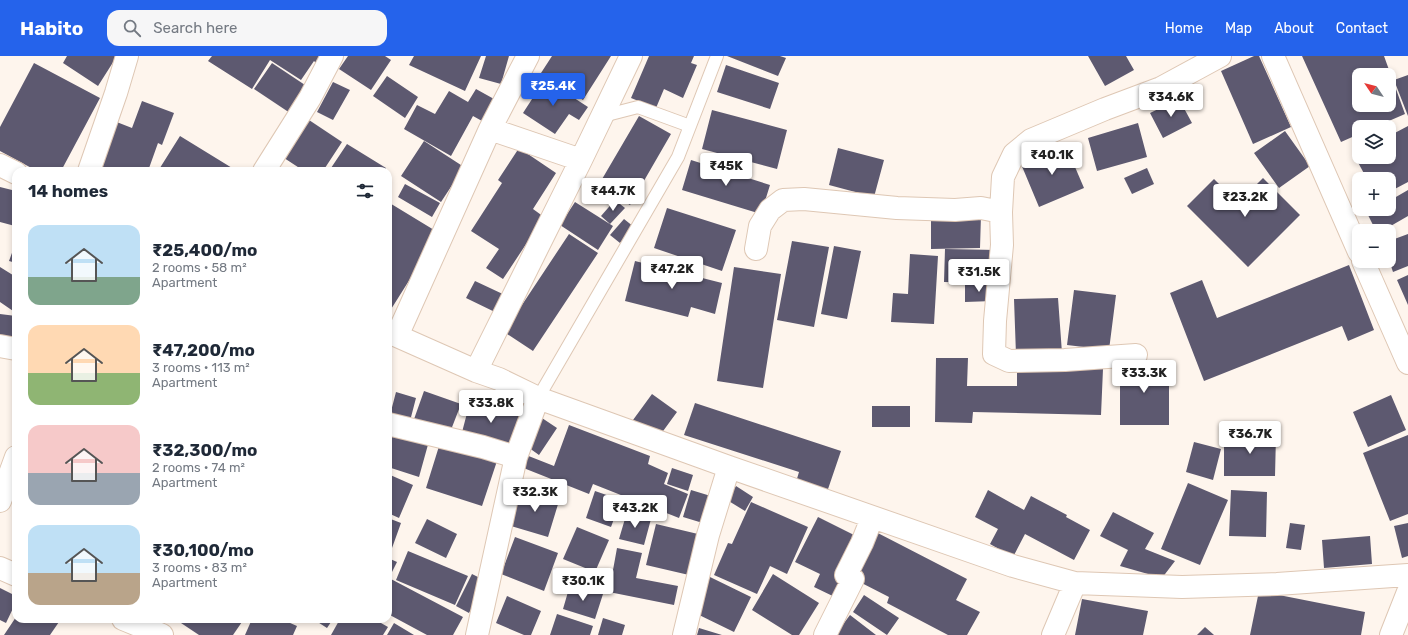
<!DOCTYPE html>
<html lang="en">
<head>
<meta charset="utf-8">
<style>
  :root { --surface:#fff; --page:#f6f6f7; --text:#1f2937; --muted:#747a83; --accent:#2563eb }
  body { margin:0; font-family:Rubik,sans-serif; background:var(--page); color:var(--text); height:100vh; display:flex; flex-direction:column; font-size:15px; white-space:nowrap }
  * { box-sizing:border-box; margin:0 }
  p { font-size:13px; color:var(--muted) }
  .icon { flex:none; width:22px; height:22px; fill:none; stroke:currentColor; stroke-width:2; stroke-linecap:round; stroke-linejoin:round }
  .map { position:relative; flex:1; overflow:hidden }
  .details { position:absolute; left:12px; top:111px; width:380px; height:456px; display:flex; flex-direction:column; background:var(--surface); border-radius:12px; box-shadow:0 2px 6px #0003 }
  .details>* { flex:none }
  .needle { width:26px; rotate:305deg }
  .controls { position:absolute; left:1352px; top:12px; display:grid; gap:8px }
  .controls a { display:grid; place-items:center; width:44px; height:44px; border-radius:8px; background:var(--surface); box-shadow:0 2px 6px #0003; font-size:20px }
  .price { position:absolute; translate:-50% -34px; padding:0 9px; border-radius:4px; background:#fff; color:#222; font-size:13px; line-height:26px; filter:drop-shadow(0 1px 2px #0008) }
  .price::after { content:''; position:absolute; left:50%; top:24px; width:12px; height:9px; margin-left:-6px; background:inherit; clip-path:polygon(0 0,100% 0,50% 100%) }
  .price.on { background:var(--accent); color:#fff }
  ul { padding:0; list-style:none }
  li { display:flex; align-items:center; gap:12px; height:100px; padding:0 16px }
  li span { display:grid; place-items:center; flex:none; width:112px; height:80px; border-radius:12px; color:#555 }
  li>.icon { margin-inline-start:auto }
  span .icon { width:48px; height:48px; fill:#fffc; stroke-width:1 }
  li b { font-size:17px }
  h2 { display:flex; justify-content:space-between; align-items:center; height:48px; padding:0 16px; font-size:17px }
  header { display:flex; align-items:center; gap:24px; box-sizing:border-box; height:56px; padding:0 20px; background:var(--accent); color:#fff }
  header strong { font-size:19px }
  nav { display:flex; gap:22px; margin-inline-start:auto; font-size:14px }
  .search { width:280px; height:36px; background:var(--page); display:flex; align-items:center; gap:10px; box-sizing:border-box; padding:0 14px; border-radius:12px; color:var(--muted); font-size:15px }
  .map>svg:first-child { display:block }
  .building { fill:#5d5970; fill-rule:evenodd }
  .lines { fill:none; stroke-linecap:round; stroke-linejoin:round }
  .service-casing { stroke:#dec7b4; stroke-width:14 }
  .minor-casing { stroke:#dec7b4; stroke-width:24 }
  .tertiary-casing { stroke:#dec7b4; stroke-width:24 }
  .service { stroke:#fff; stroke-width:12 }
  .minor { stroke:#fff; stroke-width:22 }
  .tertiary { stroke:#fff; stroke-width:22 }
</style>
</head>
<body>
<header>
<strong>Habito</strong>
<div class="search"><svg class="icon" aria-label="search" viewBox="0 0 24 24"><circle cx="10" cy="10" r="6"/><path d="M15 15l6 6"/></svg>Search here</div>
<nav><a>Home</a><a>Map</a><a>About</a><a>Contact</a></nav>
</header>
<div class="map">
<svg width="1408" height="579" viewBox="0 0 1408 579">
  <rect width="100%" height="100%" fill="#fef5ed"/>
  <path class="building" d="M67 0H117L98 30 63 7Z
    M212 0H321L316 7 314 5 301 24 270 4 252 33 208 5Z
    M348 0H385L391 4 371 34 339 13Z
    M414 0H481L465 35 409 9Z
    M486 0H509L501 28 479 22Z
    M552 0H611L583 44 541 17Z
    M649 0H694L691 7 697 9 683 42 664 33 656 52 631 42Z
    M727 0H780L786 2 778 20Z
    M1088 0H1126L1134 14 1105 30Z
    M1254 0H1259L1291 71 1253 88 1221 15Z
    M1302 0H1384L1405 58 1375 71H1359V78L1341 86ZM1359 19H1389V49H1359Z
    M34 7 100 42 61 115H37L0 95V71Z
    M272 7 308 31 290 57 254 33Z
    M726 9 779 27 770 53 717 36Z
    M1408 19V60L1394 24Z
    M387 20 418 41 405 62 373 40Z
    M545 23 588 51 579 64 569 58 555 78 523 57Z
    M333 26 350 34 333 64 317 56Z
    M476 33 494 43 482 65 473 60 451 100 404 73 417 49 435 58 449 35 468 46Z
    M1179 43 1192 67 1163 82 1150 57Z
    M142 45 174 57 162 89 158 87 148 115H90L109 63 132 72Z
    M712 54 787 74 777 113 702 93Z
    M639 60 671 78 630 149 598 130Z
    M306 62 342 86 323 115H304L281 100Z
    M1138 67 1147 101 1097 115 1088 82Z
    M1408 70V126L1389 136V123H1367L1354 99 1359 97V101H1389V80Z
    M1285 75 1310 110 1279 132 1254 97Z
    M180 80 237 115H158Z
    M424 85 464 111 441 146 401 120Z
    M347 88 386 112 384 115H329Z
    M1066 90 1084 132 1039 151 1021 108Z
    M519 92 556 117 533 153 544 161 503 223 486 212 499 193 471 175 502 127 498 124Z
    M838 92 884 104 874 141 829 129Z
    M691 104 770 129 761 158 682 134Z
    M1147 112 1154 128 1132 138 1124 122Z
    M1263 122 1300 159 1248 211 1187 150 1214 123 1238 147Z
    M405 128 440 147 432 161 398 141Z
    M0 131 16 135V165L15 170 0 166Z
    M1408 134V160L1382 175H1376L1367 157 1374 153H1389V145Z
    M615 144 625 152 610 168 601 160Z
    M388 146 439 177 388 258Z
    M575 146 613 170 598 194 560 169Z
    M667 152 736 174 722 215 654 192Z
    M931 158 981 159 980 192 931 193Z
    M624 163 634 171 620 187 610 179Z
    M569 178 598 197 533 295 504 276Z
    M1408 178V210L1393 216 1389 204V185Z
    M792 185 829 191 814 271 777 264Z
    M16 186V207L9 205Z
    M834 190 861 195 847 263 821 258Z
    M945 193 997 194V227L944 226Z
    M910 198 938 200 934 268 891 266 893 237 908 238Z
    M635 205 722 227 715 258 691 251 688 261 625 245Z
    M1349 209 1374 274 1348 285 1342 270 1204 325 1170 237 1202 224 1217 262Z
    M0 211 16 221V257L0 246Z
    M734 211 781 218 763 332 717 325Z
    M1408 219V249L1397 224Z
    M475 225 507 240 499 258 466 242Z
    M993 228V245L965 246V229Z
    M1074 234 1116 239 1109 294 1067 289Z
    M1058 242 1062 297 1016 299 1014 243Z
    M0 258 16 260V286L0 284Z
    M936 302H968L967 330H1017V311L1103 313 1101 359 973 356 972 367 935 366Z
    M1120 307H1169V369H1120Z
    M424 335 461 348 449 379 413 366Z
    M396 336 416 342 410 365 390 359Z
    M652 338 677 356 658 382 633 364Z
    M1391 339 1406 374 1368 391 1353 356Z
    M471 342 521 356 511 393 461 380Z
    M695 347 841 395 827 436 796 426 799 416 684 379Z
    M872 350H910V371H872Z
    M542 362 557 372 539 399 525 389Z
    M569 369 650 400 648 408 668 417 664 428 688 438 679 462 593 428 589 438 521 411 526 399 554 410Z
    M388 373 429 385 419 421 388 411Z
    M1224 378 1276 379 1275 420H1224Z
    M1408 379V458L1390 465 1363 397Z
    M1194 386 1221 393 1213 424 1186 416Z
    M440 387 497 405 482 450 426 432Z
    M672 412 693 419 688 435 667 428Z
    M388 418 413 429 399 462 388 457Z
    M1188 427 1228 444 1200 509 1161 493Z
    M736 430 753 441 745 455 727 444Z
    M521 434 559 445 548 481 511 470Z
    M691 434 714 441 706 468 683 461Z
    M988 434 1024 454 1031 440 1067 459 1066 461 1090 474 1074 504 1025 478 1013 501 990 488 998 473 975 461Z
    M1231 434 1267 436 1266 481 1229 480Z
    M595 435 621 444 611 471 586 462Z
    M751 446 808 471 787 518 770 510 757 538 714 519 728 487 732 488Z
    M627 456 651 463 644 489 619 483Z
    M1113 456 1154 477 1145 493 1175 505 1162 522 1120 510 1128 494 1100 480Z
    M818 461 862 483 841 544 814 531 820 518 795 506Z
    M388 462 401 467 392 492 388 491Z
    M427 463 457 478 446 502 415 487Z
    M1290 467 1305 469 1301 494 1286 492Z
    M1408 467V500L1402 502 1394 470Z
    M656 468 698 478 689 519 646 509Z
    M577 471 609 484 595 516 563 503Z
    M870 473 967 523 956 544 980 556 967 579H948L887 547 889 541 846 519Z
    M1370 480 1372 508 1324 512 1322 484Z
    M515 481 558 497 544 535 501 518Z
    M617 492 642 497 636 522 678 530 674 549 609 536Z
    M408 495 468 520 455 549 396 524Z
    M388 502 397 506 389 522 463 561 453 579H427L388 558Z
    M472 518 486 525 469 557 456 550Z
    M773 518 819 547 799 579H792L752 554Z
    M710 521 751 541 734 576 693 556Z
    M570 529 603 538 595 563 563 553Z
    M0 532 16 540V546L6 567 0 564Z
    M1259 535 1365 556 1361 579H1250Z
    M864 539 899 562 887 579 853 556Z
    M507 540 541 555 531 579H524L496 567Z
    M1082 543 1148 555 1143 579H1075Z
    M557 558 593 570 590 579H550Z
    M850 559 876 579H835Z
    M16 561V563H61L50 579H4Z
    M603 562 625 569 622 579H598Z
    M175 563H244L233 579H199Z
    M252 563H281L297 570 293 579H245Z
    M313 563H333L327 572Z
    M340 563H374L388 571 383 579H331Z
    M394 567 414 579H387Z
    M1205 571 1214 579H1197Z
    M699 572 722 579H697Z"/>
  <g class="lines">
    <defs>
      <path id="service" d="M603 60 638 51 690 70
        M538 342 678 101 717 0"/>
      <path id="minor" d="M490 73 581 104
        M0 109 16 117
        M89 115 116 37 127 0
        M264 115 310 42 332 0
        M756 193 760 170 770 154 783 144 804 143 897 152 955 154 981 152 1001 156
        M388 276 476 315 499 323 538 342 729 411 1013 510 1075 527 1182 531 1277 528 1408 519
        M397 280 490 73 528 0
        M0 290 16 293
        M1136 299 1065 304 1009 305 994 298 995 265 1002 189 1001 156 1003 121 1014 98 1031 84 1105 53 1161 32 1220 0
        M476 315 581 104 631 0
        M388 368 483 391 516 401
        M0 445 16 401
        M0 512 16 519
        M123 563 162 579
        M477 579 516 401 538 342
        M684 579 708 479 729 411
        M825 579 853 523 846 519 862 487 872 462
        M1053 579 1075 527
        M1391 579 1408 536"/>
      <path id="tertiary" d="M1273 0 1359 196
        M1363 205 1408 307"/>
    </defs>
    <use href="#service" class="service-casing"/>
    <use href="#minor" class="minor-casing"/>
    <use href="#tertiary" class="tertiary-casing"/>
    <use href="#service" class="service"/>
    <use href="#minor" class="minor"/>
    <use href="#tertiary" class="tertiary"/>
  </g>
</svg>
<div class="controls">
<a><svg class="needle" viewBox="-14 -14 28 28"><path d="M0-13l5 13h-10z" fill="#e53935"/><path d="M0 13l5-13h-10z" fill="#747a83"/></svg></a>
<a><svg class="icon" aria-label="layers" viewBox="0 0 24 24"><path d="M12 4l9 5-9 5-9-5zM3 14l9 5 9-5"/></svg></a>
<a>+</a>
<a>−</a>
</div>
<b class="price on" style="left:553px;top:51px">₹25.4K</b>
<b class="price" style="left:1171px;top:62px">₹34.6K</b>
<b class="price" style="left:1052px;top:120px">₹40.1K</b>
<b class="price" style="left:726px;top:131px">₹45K</b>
<b class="price" style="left:613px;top:156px">₹44.7K</b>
<b class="price" style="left:1245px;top:162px">₹23.2K</b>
<b class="price" style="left:672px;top:234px">₹47.2K</b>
<b class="price" style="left:979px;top:237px">₹31.5K</b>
<b class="price" style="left:1144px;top:338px">₹33.3K</b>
<b class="price" style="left:491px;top:368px">₹33.8K</b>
<b class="price" style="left:1250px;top:399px">₹36.7K</b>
<b class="price" style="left:535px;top:457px">₹32.3K</b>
<b class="price" style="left:635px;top:473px">₹43.2K</b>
<b class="price" style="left:583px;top:546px">₹30.1K</b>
<section class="details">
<h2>14 homes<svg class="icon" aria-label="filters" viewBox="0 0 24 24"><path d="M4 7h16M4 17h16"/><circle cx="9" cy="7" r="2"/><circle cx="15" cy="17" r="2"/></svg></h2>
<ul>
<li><span style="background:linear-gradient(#bfe0f5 65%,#7fa58c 0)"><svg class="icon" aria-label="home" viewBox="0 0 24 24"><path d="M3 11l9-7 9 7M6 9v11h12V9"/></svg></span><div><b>₹25,400/mo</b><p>2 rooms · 58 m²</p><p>Apartment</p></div></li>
<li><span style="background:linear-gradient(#ffd9b3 60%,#8fb573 0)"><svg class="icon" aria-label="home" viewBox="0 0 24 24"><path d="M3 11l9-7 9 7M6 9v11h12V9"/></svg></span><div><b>₹47,200/mo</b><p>3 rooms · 113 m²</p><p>Apartment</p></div></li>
<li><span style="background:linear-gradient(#f6c9c9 60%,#9aa5b1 0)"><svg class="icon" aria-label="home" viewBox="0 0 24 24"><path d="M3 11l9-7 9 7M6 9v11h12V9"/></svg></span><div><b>₹32,300/mo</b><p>2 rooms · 74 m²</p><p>Apartment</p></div></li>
<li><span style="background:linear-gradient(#bfe0f5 60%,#b9a48a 0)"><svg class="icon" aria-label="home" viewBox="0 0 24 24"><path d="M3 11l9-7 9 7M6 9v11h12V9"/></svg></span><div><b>₹30,100/mo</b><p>3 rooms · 83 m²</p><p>Apartment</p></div></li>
</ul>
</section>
</div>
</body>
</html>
